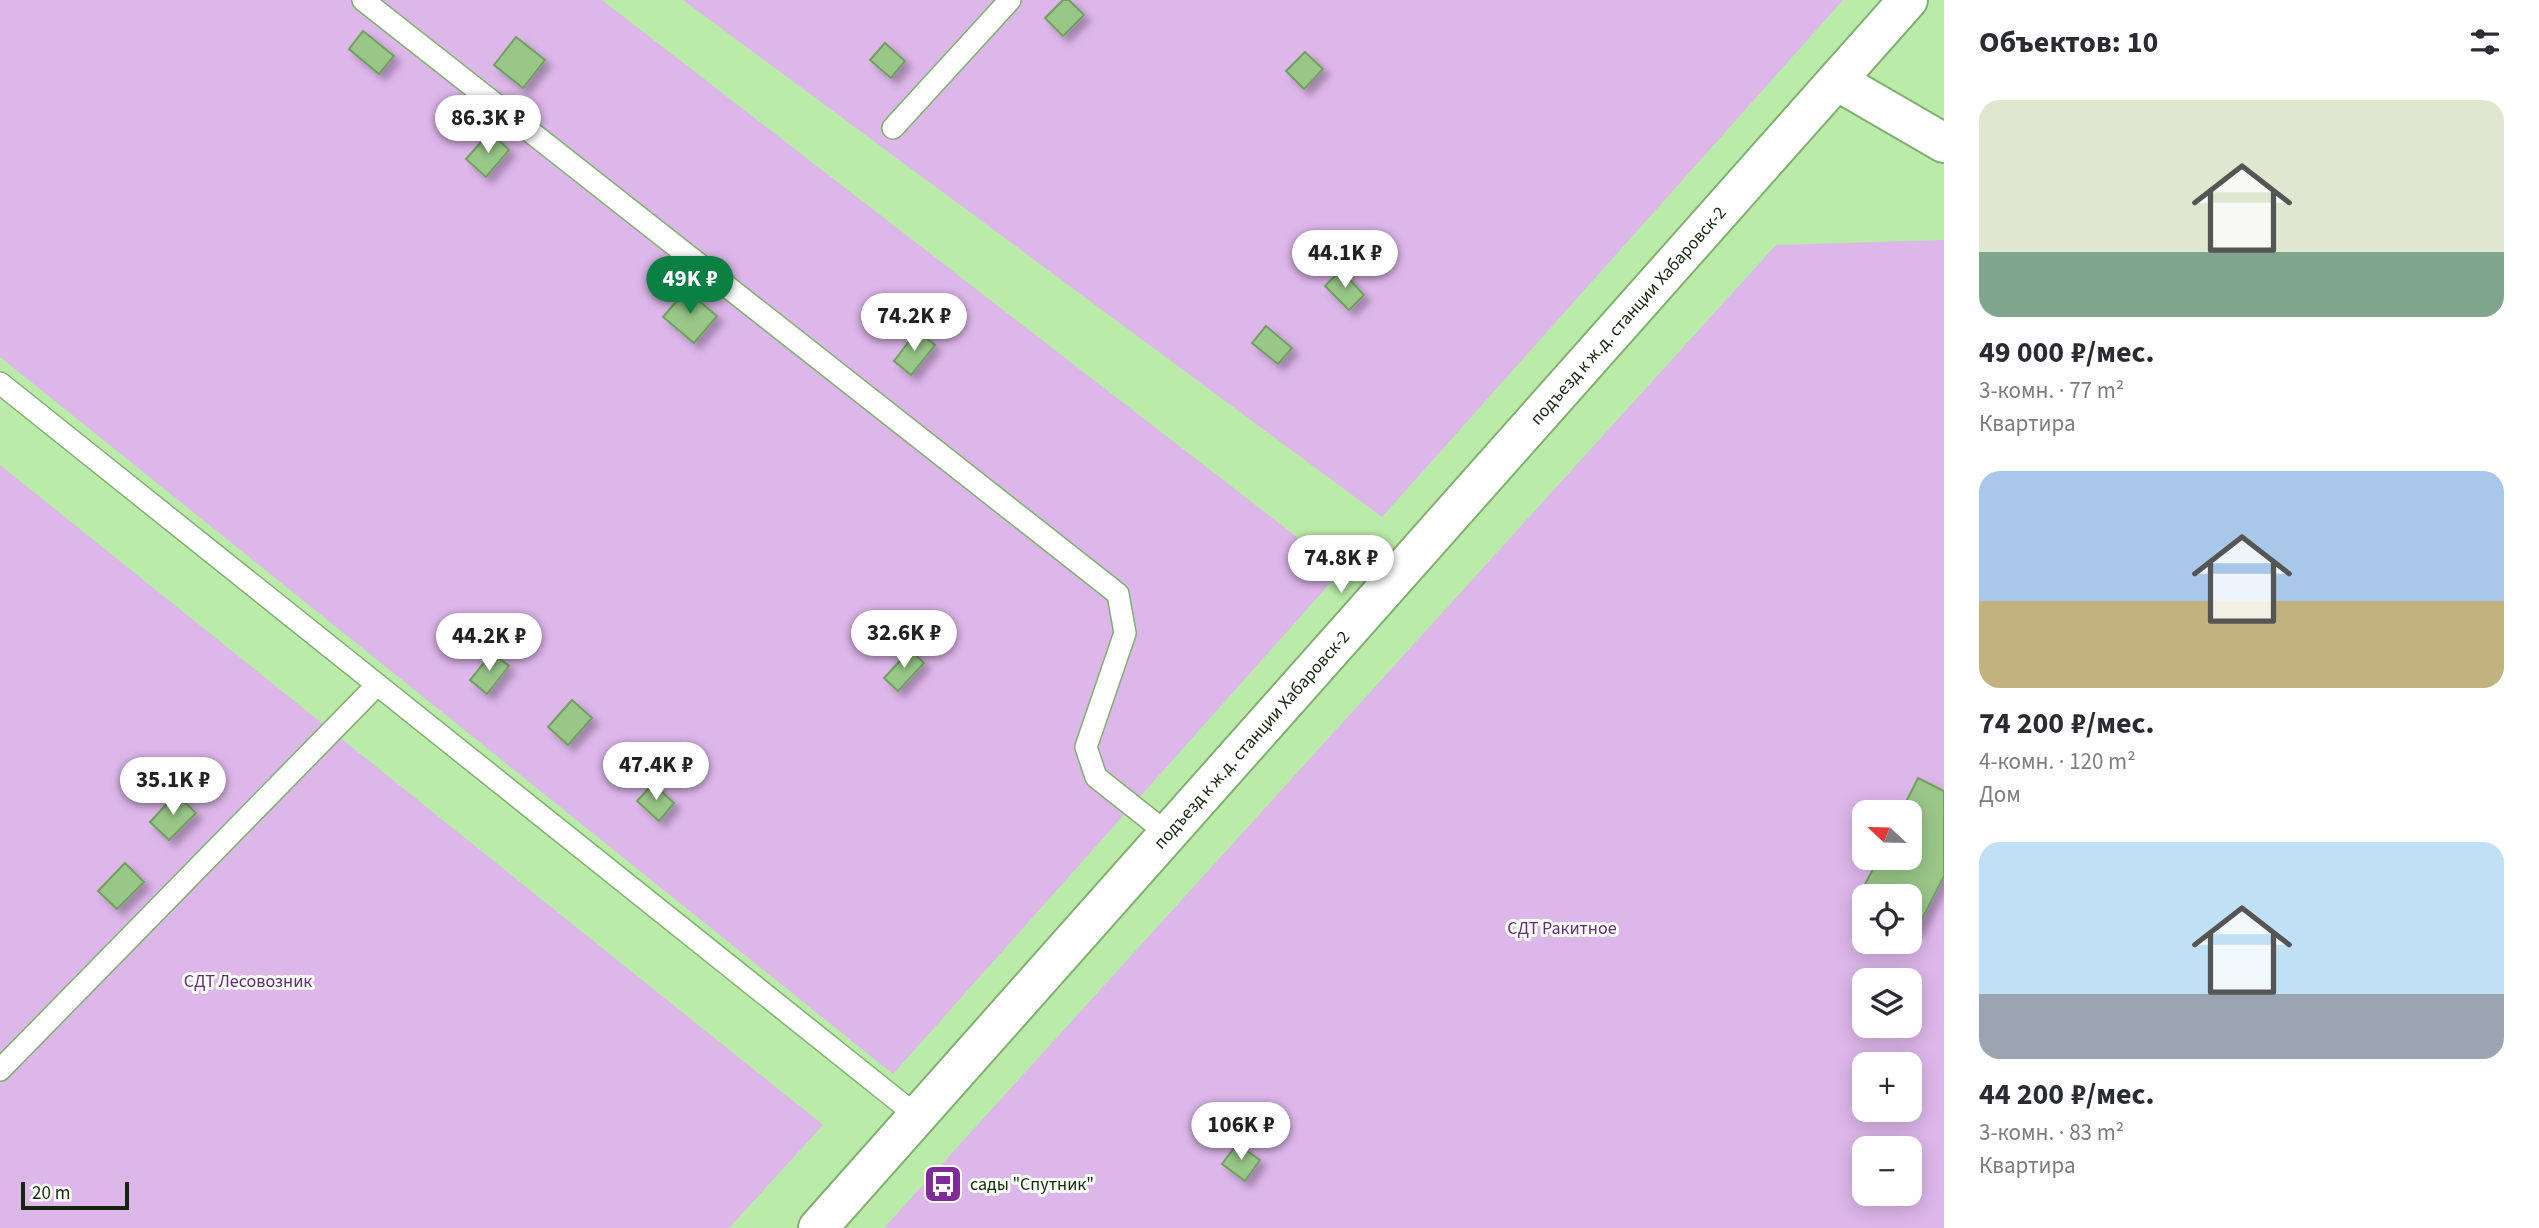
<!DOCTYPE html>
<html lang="ru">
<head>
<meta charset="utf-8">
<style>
  :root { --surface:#fff; --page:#f2f2f3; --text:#2b2b33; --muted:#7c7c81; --accent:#0b8043 }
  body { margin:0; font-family:"Source Sans 3",sans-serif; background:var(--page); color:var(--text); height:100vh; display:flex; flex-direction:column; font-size:26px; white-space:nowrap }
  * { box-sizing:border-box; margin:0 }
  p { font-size:23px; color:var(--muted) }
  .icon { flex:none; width:38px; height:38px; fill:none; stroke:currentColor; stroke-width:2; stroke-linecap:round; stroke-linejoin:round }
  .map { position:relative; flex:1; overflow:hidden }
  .details { display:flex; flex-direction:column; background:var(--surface); width:595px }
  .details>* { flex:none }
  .needle { width:46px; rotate:292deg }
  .controls { position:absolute; left:1852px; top:800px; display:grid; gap:14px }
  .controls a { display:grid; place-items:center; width:70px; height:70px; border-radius:14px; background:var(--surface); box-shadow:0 4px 18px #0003; font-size:35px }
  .scale { position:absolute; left:21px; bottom:18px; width:108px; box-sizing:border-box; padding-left:7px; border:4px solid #14260d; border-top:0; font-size:19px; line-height:24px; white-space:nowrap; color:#14260d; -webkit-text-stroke:5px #f9fef7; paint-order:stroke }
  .price { position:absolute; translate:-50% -60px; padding:0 16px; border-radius:24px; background:#fff; color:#222; font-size:23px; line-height:46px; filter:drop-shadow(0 2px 4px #0008) }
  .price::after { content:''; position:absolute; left:50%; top:42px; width:21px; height:16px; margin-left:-10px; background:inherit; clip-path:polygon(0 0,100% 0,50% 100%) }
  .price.active { background:var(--accent); color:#fff }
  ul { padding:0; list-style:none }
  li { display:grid; align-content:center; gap:14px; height:371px; padding:0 35px }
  li span { display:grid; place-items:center; height:217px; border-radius:21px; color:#555 }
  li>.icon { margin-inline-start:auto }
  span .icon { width:126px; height:126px; fill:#fffc; stroke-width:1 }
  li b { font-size:30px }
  h2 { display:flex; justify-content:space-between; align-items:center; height:84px; padding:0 35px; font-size:30px }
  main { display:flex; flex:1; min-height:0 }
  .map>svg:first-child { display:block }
  .green { fill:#ddb6ea; fill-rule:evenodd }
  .building { fill:#99c788; stroke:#729f61; stroke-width:2; filter:url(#shadow) }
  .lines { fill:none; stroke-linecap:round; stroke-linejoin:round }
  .service-casing { stroke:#81af70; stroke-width:24 }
  .tertiary-casing { stroke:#81af70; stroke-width:42 }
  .service { stroke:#fff; stroke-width:21 }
  .tertiary { stroke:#fff; stroke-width:38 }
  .labels { text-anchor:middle; stroke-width:6; stroke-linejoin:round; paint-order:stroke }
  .street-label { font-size:18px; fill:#14260d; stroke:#f9fef7 }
  .park-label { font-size:18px; fill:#652c76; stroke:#f9fef7 }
  .poi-label { font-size:18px; fill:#14260d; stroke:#f9fef7; text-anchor:start }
</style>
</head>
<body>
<main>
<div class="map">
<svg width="1944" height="1228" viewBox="0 0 1944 1228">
  <defs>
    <filter id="shadow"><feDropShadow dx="6" dy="6" stdDeviation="3.5" flood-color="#0004"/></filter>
  </defs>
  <rect width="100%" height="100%" fill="#bbeba9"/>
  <path class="green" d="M0 0H602L1341 571 893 1074 0 357Z
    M683 0H1843L1382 517Z
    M1944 240V1228H884L1776 245ZM1864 812H1909V858H1864ZM1864 896H1909V942H1864ZM1864 980H1909V1026H1864ZM1864 1064H1909V1110H1864ZM1864 1148H1909V1194H1864Z
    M0 465 823 1125 729 1228H0Z"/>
  <path class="building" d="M1063 0H1069L1084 15 1063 36 1045 18Z
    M363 31 394 56 379 74 349 49Z
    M516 37 545 60 523 88 494 65Z
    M885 43 905 61 891 78 870 60Z
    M1305 52 1323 69 1304 89 1286 71Z
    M490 132 509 150 486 177 466 159Z
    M1341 270 1364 295 1349 310 1325 286Z
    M686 290 717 316 694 343 663 317Z
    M1266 326 1292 348 1278 364 1252 343Z
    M917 331 935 345 911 375 894 361Z
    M910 650 924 663 898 691 884 678Z
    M492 653 509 666 487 694 470 680Z
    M572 700 592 718 568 745 548 727Z
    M1918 778 1944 791V876L1916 931 1909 927V896H1864V905L1856 901 1879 858H1909V812H1901Z
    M653 784 674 803 659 821 637 801Z
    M176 794 196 813 169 840 150 822Z
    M125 863 144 882 117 909 98 891Z
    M1237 1144 1260 1160 1245 1181 1222 1164Z"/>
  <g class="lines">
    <defs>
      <path id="service" d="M363 0 1118 594 1125 633 1086 747 1096 777 1168 834
        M893 128 1010 0
        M0 383 917 1116
        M0 1070 377 685"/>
      <g id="tertiary">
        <path d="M1837 81 1944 143"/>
        <path id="s1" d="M818 1228 1908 0"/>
      </g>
    </defs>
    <use href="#service" class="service-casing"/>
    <use href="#tertiary" class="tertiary-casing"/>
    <use href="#service" class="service"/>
    <use href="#tertiary" class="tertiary"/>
  </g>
  <defs>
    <symbol id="bus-square" viewBox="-11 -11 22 22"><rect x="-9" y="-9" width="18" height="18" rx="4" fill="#802b99" stroke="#f9fef7"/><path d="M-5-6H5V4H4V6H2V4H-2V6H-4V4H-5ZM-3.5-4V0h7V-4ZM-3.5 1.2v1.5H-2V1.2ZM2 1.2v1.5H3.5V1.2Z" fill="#fff"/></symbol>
  </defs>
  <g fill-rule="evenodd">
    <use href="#bus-square" x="921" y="1162" width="44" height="44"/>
  </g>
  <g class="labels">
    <g class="street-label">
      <text dy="6" stroke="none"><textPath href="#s1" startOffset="1220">подъезд к ж.д. станции Хабаровск-2</textPath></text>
      <text dy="6" stroke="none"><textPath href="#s1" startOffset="653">подъезд к ж.д. станции Хабаровск-2</textPath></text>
    </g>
    <g class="park-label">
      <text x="1562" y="934">СДТ Ракитное</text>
      <text x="248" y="987">СДТ Лесовозник</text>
    </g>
    <g class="poi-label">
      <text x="970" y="1190">сады "Спутник"</text>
    </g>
  </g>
</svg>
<div class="controls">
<a><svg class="needle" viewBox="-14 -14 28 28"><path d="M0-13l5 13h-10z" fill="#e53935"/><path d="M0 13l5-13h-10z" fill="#7c7c81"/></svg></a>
<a><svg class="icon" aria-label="locate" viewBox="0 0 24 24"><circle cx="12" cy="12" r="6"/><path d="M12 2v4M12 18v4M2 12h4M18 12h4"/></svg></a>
<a><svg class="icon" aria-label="layers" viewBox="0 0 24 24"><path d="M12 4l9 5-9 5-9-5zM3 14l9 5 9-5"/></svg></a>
<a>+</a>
<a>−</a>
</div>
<div class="scale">20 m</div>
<b class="price" style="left:488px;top:155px">86.3K ₽</b>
<b class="price" style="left:1345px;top:290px">44.1K ₽</b>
<b class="price active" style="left:690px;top:316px">49K ₽</b>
<b class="price" style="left:914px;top:353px">74.2K ₽</b>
<b class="price" style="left:1341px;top:595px">74.8K ₽</b>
<b class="price" style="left:904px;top:670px">32.6K ₽</b>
<b class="price" style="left:489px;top:673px">44.2K ₽</b>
<b class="price" style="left:656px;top:802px">47.4K ₽</b>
<b class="price" style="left:173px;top:817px">35.1K ₽</b>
<b class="price" style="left:1241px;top:1162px">106K ₽</b>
</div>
<section class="details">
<h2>Объектов: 10<svg class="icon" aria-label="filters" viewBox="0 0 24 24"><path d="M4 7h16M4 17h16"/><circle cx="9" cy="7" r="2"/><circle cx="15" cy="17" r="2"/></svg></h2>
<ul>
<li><span style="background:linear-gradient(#dfe7d0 70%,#7fa58c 0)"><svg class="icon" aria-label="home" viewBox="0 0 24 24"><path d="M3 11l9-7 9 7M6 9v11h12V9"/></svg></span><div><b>49 000 ₽/мес.</b><p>3-комн. · 77 m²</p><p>Квартира</p></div></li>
<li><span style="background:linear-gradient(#a9c7e8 60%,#c2b280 0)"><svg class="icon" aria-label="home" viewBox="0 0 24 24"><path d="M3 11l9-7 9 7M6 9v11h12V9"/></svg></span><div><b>74 200 ₽/мес.</b><p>4-комн. · 120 m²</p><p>Дом</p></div></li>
<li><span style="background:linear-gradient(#bfe0f5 70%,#9aa5b1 0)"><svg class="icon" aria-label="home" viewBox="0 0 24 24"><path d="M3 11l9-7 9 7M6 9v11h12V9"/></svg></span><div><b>44 200 ₽/мес.</b><p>3-комн. · 83 m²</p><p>Квартира</p></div></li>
</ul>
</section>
</main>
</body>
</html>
